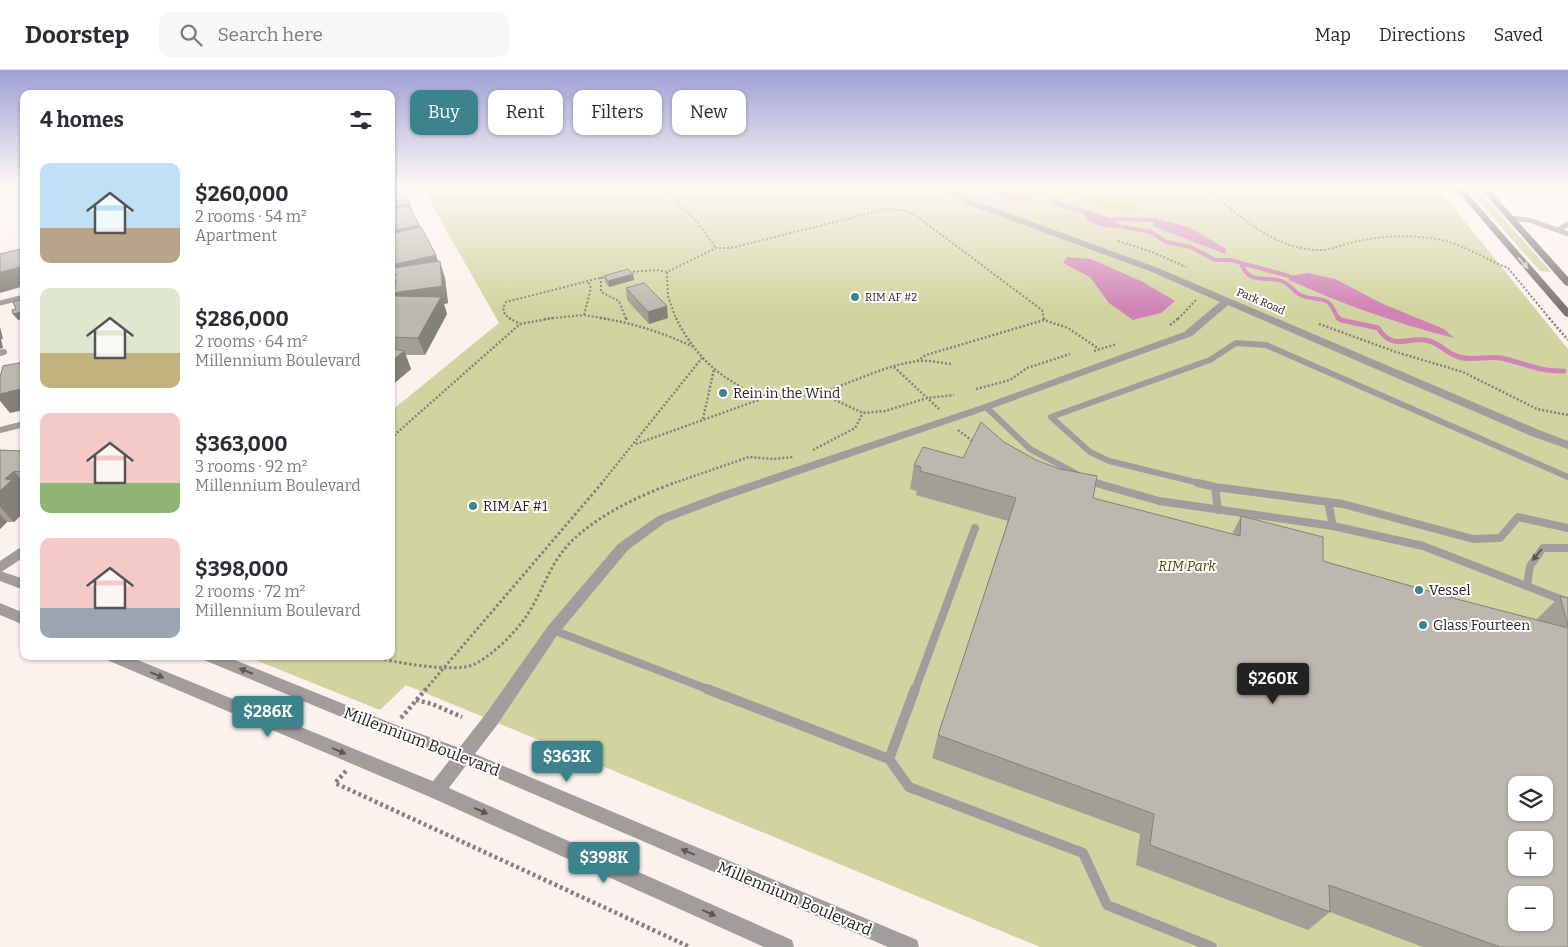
<!DOCTYPE html>
<html lang="en">
<head>
<meta charset="utf-8">
<style>
  :root { --surface:#fff; --page:#f7f7f7; --text:#2b2b33; --muted:#7c7c81; --line:#e1e1e2; --accent:#3c838d }
  body { margin:0; font-family:Bitter,serif; background:var(--page); color:var(--text); height:100vh; display:flex; flex-direction:column; font-size:19px; white-space:nowrap }
  * { box-sizing:border-box; margin:0 }
  p { font-size:16px; color:var(--muted) }
  .icon { flex:none; width:28px; height:28px; fill:none; stroke:currentColor; stroke-width:2; stroke-linecap:round; stroke-linejoin:round }
  .map { position:relative; flex:1; overflow:hidden }
  .side { position:absolute; left:20px; top:20px; width:375px; height:570px; display:flex; flex-direction:column; background:var(--surface); border-radius:10px; box-shadow:0 1px 4px #0004 }
  .side>* { flex:none }
  .guide { position:absolute; left:410px; top:20px; width:475px; height:45px; display:flex; gap:10px }
  .buttons { position:absolute; left:1508px; top:706px; display:grid; gap:10px }
  .buttons a { display:grid; place-items:center; width:45px; height:45px; border-radius:10px; background:var(--surface); box-shadow:0 1px 4px #0004; font-size:25px }
  .price { position:absolute; translate:-50% -42px; padding:0 11px; border-radius:5px; background:var(--accent); color:#fff; font-size:16px; line-height:32px; filter:drop-shadow(0 1px 2px #0008) }
  .price::after { content:''; position:absolute; left:50%; top:30px; width:15px; height:11px; margin-left:-8px; background:inherit; clip-path:polygon(0 0,100% 0,50% 100%) }
  .price.active { background:#222; color:#fff }
  ul { padding:0; list-style:none }
  li { display:flex; align-items:center; gap:15px; height:125px; padding:0 20px }
  li span { display:grid; place-items:center; flex:none; width:140px; height:100px; border-radius:10px; color:#555 }
  li>.icon { margin-inline-start:auto }
  span .icon { width:60px; height:60px; fill:#fffc; stroke-width:1 }
  li b { font-size:21px }
  h2 { display:flex; justify-content:space-between; align-items:center; height:60px; padding:0 20px; font-size:21px }
  .pill { padding:0 18px; border-radius:10px; background:var(--surface); box-shadow:0 1px 4px #0004; font-size:18px; line-height:45px }
  .pill.active { background:var(--accent); color:#fff }
  header { display:flex; align-items:center; gap:30px; box-sizing:border-box; height:70px; padding:0 25px; background:var(--surface); border-bottom:1px solid var(--line) }
  header strong { font-size:24px }
  nav { display:flex; gap:28px; margin-inline-start:auto; font-size:18px }
  .search { width:350px; height:45px; background:var(--page); display:flex; align-items:center; gap:12px; box-sizing:border-box; padding:0 18px; border-radius:10px; color:var(--muted); font-size:19px }
  .map>svg:first-child { display:block }
  .green { fill:#d1d4a0; fill-rule:evenodd }
  .forest { fill:#c2c56b }
  .water { fill:#d084b6 }
  .lines { fill:none; stroke-linecap:round; stroke-linejoin:round }
  .stream-far1 { stroke:#d084b6; stroke-width:4 }
  .stream { stroke:#d084b6; stroke-width:5 }
  .path-far3 { stroke:#86807c; stroke-width:2; stroke-dasharray:2 2; stroke-linecap:butt }
  .path-far2 { stroke:#86807c; stroke-width:2.5; stroke-dasharray:2 2; stroke-linecap:butt }
  .path-far1 { stroke:#86807c; stroke-width:3; stroke-dasharray:2.5 2.5; stroke-linecap:butt }
  .path { stroke:#86807c; stroke-width:4.5; stroke-dasharray:3 3; stroke-linecap:butt }
  .service-far3 { stroke:#a29d9d; stroke-width:5 }
  .service-far2 { stroke:#a29d9d; stroke-width:6 }
  .service-far1 { stroke:#a29d9d; stroke-width:8 }
  .service { stroke:#a29d9d; stroke-width:10 }
  .minor { fill:#a29d9d; fill-rule:evenodd }
  .tertiary { fill:#a29d9d; fill-rule:evenodd }
  .secondary { fill:#7b7374; fill-rule:evenodd }
  .wall { fill:#a39e96 }
  .shaded-wall { fill:#84817a }
  .building { fill:#bdb8af; stroke:#84817a; fill-rule:evenodd }
  .oneway { fill:#cac7c7 }
  .oneway2 { fill:#5b5756 }
  .poi-dot { fill:#3c838d; stroke:#fff; stroke-width:2 }
  .labels { text-anchor:middle; stroke-width:4; stroke-linejoin:round; paint-order:stroke }
  .far-poi-label { font-size:11px; fill:#211e1c; stroke:#fff; text-anchor:start }
  .far-street-label { font-size:11px; fill:#211e1c; stroke:#fff }
  .poi-label { font-size:14px; fill:#211e1c; stroke:#fff; text-anchor:start }
  .park-label { font-size:14px; font-style:italic; fill:#494a01; stroke:#fff }
  .near-street-label { font-size:16px; fill:#211e1c; stroke:#fff }
</style>
</head>
<body>
<header>
<strong>Doorstep</strong>
<div class="search"><svg class="icon" aria-label="search" viewBox="0 0 24 24"><circle cx="10" cy="10" r="6"/><path d="M15 15l6 6"/></svg>Search here</div>
<nav><a>Map</a><a>Directions</a><a>Saved</a></nav>
</header>
<div class="map">
<svg width="1568" height="877" viewBox="0 0 1568 877">
  <rect width="100%" height="100%" fill="#fcf1ec"/>
  <path class="green" d="M421 116H1436L1568 279V877H1040L406 615 380 640 245 586H391V341L499 253ZM1516 715H1544V742H1516ZM1516 770H1544V798H1516ZM1516 825H1544V852H1516Z
    M1465 116H1475L1551 202 1540 201Z"/>
  <path class="forest" d="M1047 116H1131L1136 119 1137 139 1105 138Z"/>
  <path class="water" d="M980 116H1007L1011 120 1033 129C1017 135 994 125 980 116Z
    M1087 140 1113 149 1123 157C1110 159 1086 157 1083 141Z
    M1158 149 1189 157 1226 179 1225 184 1153 156V151Z
    M1067 187 1091 189 1143 212 1175 231 1161 243 1133 250 1109 233 1090 207 1063 193Z
    M1308 203 1335 209 1383 234 1444 259 1454 268C1398 254 1342 234 1289 210V206Z"/>
  <g class="lines">
    <path class="stream-far1" d="M1015 116 1019 119 1045 123 1057 134 1083 141
      M1113 149 1156 150
      M1123 157 1151 162 1166 172 1191 177 1215 190H1231L1241 193C1250 217 1266 204 1284 212 1291 215 1295 224 1303 226 1310 229 1319 228 1326 231 1334 234 1333 244 1340 249
      M1241 193 1289 206"/>
    <path class="stream" d="M1338 248 1341 250 1378 258C1394 283 1408 265 1429 271 1441 274 1447 284 1459 287 1472 291 1487 286 1501 288 1524 293 1540 302 1564 301"/>
    <path class="path-far3" d="M667 116 681 138 696 150 716 178
      M1203 116C1237 143 1274 181 1321 180 1332 180 1343 174 1354 172 1379 166 1405 165 1430 168 1459 171 1482 188 1508 198
      M1118 171 1152 182 1186 197
      M1508 198 1550 249
      M629 202 657 200 667 202 716 178H731L886 139 903 140 915 145 1042 240 1044 249
      M667 202 668 226 676 249
      M601 207V222L619 231 626 249
      M584 245 591 218 587 210
      M511 249 505 245 503 238 506 232 608 206
      M544 249 584 245 608 249
      M1178 249 1196 230"/>
    <path class="path-far2" d="M509 248 520 254
      M600 248C634 253 663 263 694 277
      M626 248 627 251
      M676 248C688 273 708 298 733 312 739 316 746 321 753 323 811 343 862 298 918 291 929 290 941 293 952 294
      M1044 248V250
      M1549 248 1568 270
      M1319 254 1396 282 1463 302 1537 339 1568 345
      M1170 255 1179 248
      M1094 281 1117 274
      M917 291 926 285 1044 250 1068 258 1099 279
      M894 297 939 339
      M976 319 1010 310 1027 298 1070 284
      M820 323 863 343 885 341 927 328 954 325
      M703 349 714 299
      M958 360 975 373
      M391 368 520 254 553 248
      M636 374 764 328
      M813 380 855 358 863 343
      M601 414 702 288
      M671 414 749 387 773 389 793 387"/>
    <path class="path-far1" d="M370 586C392 592 456 604 475 594 494 584 516 562 527 545 540 526 547 503 560 485 583 452 637 426 674 413
      M425 620 602 413"/>
    <path class="path" d="M416 630 432 634 462 647
      M401 648 426 619
      M346 701 335 713 690 877"/>
    <path class="service-far3" d="M1510 148 1529 150 1568 164
      M1558 160 1568 154
      M0 233 24 227"/>
    <path class="service-far2" d="M0 283 4 282
      M986 337 1030 379 1077 404
      M0 360 24 354
      M1088 409 1099 414
      M1203 414 1109 391 1090 382 1051 347 1210 290 1236 273 1266 275 1568 407"/>
    <path class="service-far1" d="M1096 413 1159 431 1333 456 1423 476 1568 532
      M1198 413 1215 417 1343 434 1473 469 1500 468 1518 447 1568 458
      M1215 417 1218 440
      M1328 432 1333 456
      M1527 516 1530 496 1543 478H1568
      M553 560 710 620
      M915 620 975 458"/>
    <path class="service" d="M707 619 889 689
      M915 619 889 689 909 717 1083 783 1107 835 1212 877"/>
    <path class="minor" d="M938 116H947L975 131 1158 198 1539 360 1568 371V379L1531 366 1228 235 1192 266 990 339 727 429 666 452 628 480 558 564 497 655 442 727 436 729 430 727 428 721 430 715 485 645 548 556 618 474 658 446 719 423 982 335 1184 262 1220 232 1152 202 969 135Z
      M24 475V487L0 503V491Z"/>
    <path class="tertiary" d="M0 501 24 509V520L0 511Z
      M0 533 24 543V555L0 545Z
      M105 586H128L442 715 792 870 794 877H764L430 727 107 590Z
      M202 586H225L396 655 468 681 917 870 919 877H888L457 691 385 665 204 590Z"/>
    <path class="secondary" d="M1453 116H1461L1568 238V247L1565 246Z
      M1478 116H1486L1568 207V216L1565 215Z"/>
  </g>
  <path class="wall" d="M391 116 413 143 438 191 445 208 448 233 444 234 447 244 425 285H406L411 299 391 316V234L392 233 391 231 394 227 395 219 393 211V206L391 202Z
    M633 204 634 210 609 217 605 212 604 206Z
    M626 218 668 248 649 254 627 230Z
    M1004 372 1093 428 1232 464 1241 446 1323 491 1453 528 1536 550 1560 526 1568 528V877H1423L1330 842 1308 860 1136 795 1140 764 932 688 938 665 1008 451 916 425 917 421 910 419 914 395 963 388Z
    M0 380 24 381V442L14 452H7L0 459Z"/>
  <path class="shaded-wall" d="M410 134 415 150 391 155V137Z
    M419 155 424 171 391 179V161Z
    M436 185 441 200 440 191 445 208 448 233 444 234 447 244 425 285 418 268 399 241 392 223H397L393 211 395 210 391 200V193Z
    M24 196V216L0 223V202Z
    M633 204 634 210 609 217 608 211Z
    M667 236 668 248 649 254 648 242Z
    M21 242 24 244V248L18 250 13 244Z
    M0 257 3 269H1L3 278 0 279Z
    M404 281 411 299 391 316V292Z
    M24 318V340L10 343 0 331V324Z
    M24 398V406L20 402Z
    M14 401 24 413V442L14 452 0 437V421L5 409Z
    M0 444 7 452 0 459Z"/>
  <path class="building" d="M391 116H400L410 134 391 137Z
    M409 136 419 155 391 161V140Z
    M24 142V152H23L22 143Z
    M421 157 436 185 391 195V164Z
    M24 178V196L0 202V184Z
    M440 191 442 216 392 223 393 220 395 219 396 210 393 211V206H396L393 198Z
    M628 199 633 204 608 211 604 206Z
    M644 213 667 236 648 242 626 218Z
    M394 226 441 227 418 268 391 267V234L394 231H391Z
    M24 229V244H22L21 242 13 244 12 240 16 239 13 232Z
    M391 278 404 281 391 292Z
    M24 292V318L0 324V307L3 296Z
    M981 352 1004 372 1036 390 1060 399 1097 406 1093 428 1240 466 1241 446 1323 467V491L1453 528 1568 558V877H1500L1329 815 1330 842 1150 775 1154 744 938 665 1016 428 920 401 921 397 914 395 923 377 963 388ZM1516 715H1544V742H1516ZM1516 770H1544V798H1516ZM1516 825H1544V852H1516Z
    M0 380 24 381V398L20 402 14 401 5 409 12 410 0 421Z
    M1560 526 1568 528V556Z"/>
  <defs><path id="oneway-solid" d="M-6-.8H1V-3.2L6.5 0L1 3.2V.8H-6Z" transform="scale(1.25)"/></defs>
  <use class="oneway" href="#oneway-solid" transform="translate(1523 193) rotate(49)"/>
  <g class="oneway2">
    <use href="#oneway-solid" transform="translate(1537 485) rotate(129)"/>
    <use href="#oneway-solid" transform="translate(246 601) rotate(-158)"/>
    <use href="#oneway-solid" transform="translate(157 605) rotate(23)"/>
    <use href="#oneway-solid" transform="translate(339 681) rotate(23)"/>
    <use href="#oneway-solid" transform="translate(481 741) rotate(24)"/>
    <use href="#oneway-solid" transform="translate(688 782) rotate(-157)"/>
    <use href="#oneway-solid" transform="translate(709 843) rotate(24)"/>
  </g>
  <linearGradient id="sky" x2="0" y2="1"><stop stop-color="#9ea1d4"/><stop offset="0.49" stop-color="#fef9f6"/><stop offset="1" stop-color="#fef9f6" stop-opacity="0"/></linearGradient>
  <rect width="1568" height="239" fill="url(#sky)"/>
  <g class="poi-dot">
    <circle cx="855" cy="227" r="5"/>
    <circle cx="723" cy="323" r="5"/>
    <circle cx="473" cy="436" r="5"/>
    <circle cx="1419" cy="520" r="5"/>
    <circle cx="1423" cy="555" r="5"/>
  </g>
  <g class="labels">
    <g class="far-poi-label">
      <text x="865" y="231">RIM AF #2</text>
    </g>
    <g class="far-street-label">
      <text transform="translate(1261 231) rotate(23)" y="4">Park Road</text>
    </g>
    <g class="poi-label">
      <text x="733" y="328">Rein in the Wind</text>
      <text x="483" y="441">RIM AF #1</text>
      <text x="1429" y="525">Vessel</text>
      <text x="1433" y="560">Glass Fourteen</text>
    </g>
    <g class="park-label">
      <text x="1187" y="501">RIM Park</text>
    </g>
    <g class="near-street-label">
      <text transform="translate(422 671) rotate(21)" y="6">Millennium Boulevard</text>
      <text transform="translate(795 828) rotate(23)" y="6">Millennium Boulevard</text>
    </g>
  </g>
</svg>
<div class="buttons">
<a><svg class="icon" aria-label="layers" viewBox="0 0 24 24"><path d="M12 4l9 5-9 5-9-5zM3 14l9 5 9-5"/></svg></a>
<a>+</a>
<a>−</a>
</div>
<b class="price active" style="left:1273px;top:635px">$260K</b>
<b class="price" style="left:268px;top:668px">$286K</b>
<b class="price" style="left:567px;top:713px">$363K</b>
<b class="price" style="left:604px;top:814px">$398K</b>
<div class="guide">
<a class="pill active">Buy</a>
<a class="pill">Rent</a>
<a class="pill">Filters</a>
<a class="pill">New</a>
</div>
<section class="side">
<h2>4 homes<svg class="icon" aria-label="filters" viewBox="0 0 24 24"><path d="M4 7h16M4 17h16"/><circle cx="9" cy="7" r="2"/><circle cx="15" cy="17" r="2"/></svg></h2>
<ul>
<li><span style="background:linear-gradient(#bfe0f5 65%,#b9a48a 0)"><svg class="icon" aria-label="home" viewBox="0 0 24 24"><path d="M3 11l9-7 9 7M6 9v11h12V9"/></svg></span><div><b>$260,000</b><p>2 rooms · 54 m²</p><p>Apartment</p></div></li>
<li><span style="background:linear-gradient(#dfe7d0 65%,#c2b280 0)"><svg class="icon" aria-label="home" viewBox="0 0 24 24"><path d="M3 11l9-7 9 7M6 9v11h12V9"/></svg></span><div><b>$286,000</b><p>2 rooms · 64 m²</p><p>Millennium Boulevard</p></div></li>
<li><span style="background:linear-gradient(#f6c9c9 70%,#8fb573 0)"><svg class="icon" aria-label="home" viewBox="0 0 24 24"><path d="M3 11l9-7 9 7M6 9v11h12V9"/></svg></span><div><b>$363,000</b><p>3 rooms · 92 m²</p><p>Millennium Boulevard</p></div></li>
<li><span style="background:linear-gradient(#f6c9c9 70%,#9aa5b1 0)"><svg class="icon" aria-label="home" viewBox="0 0 24 24"><path d="M3 11l9-7 9 7M6 9v11h12V9"/></svg></span><div><b>$398,000</b><p>2 rooms · 72 m²</p><p>Millennium Boulevard</p></div></li>
</ul>
</section>
</div>
</body>
</html>
